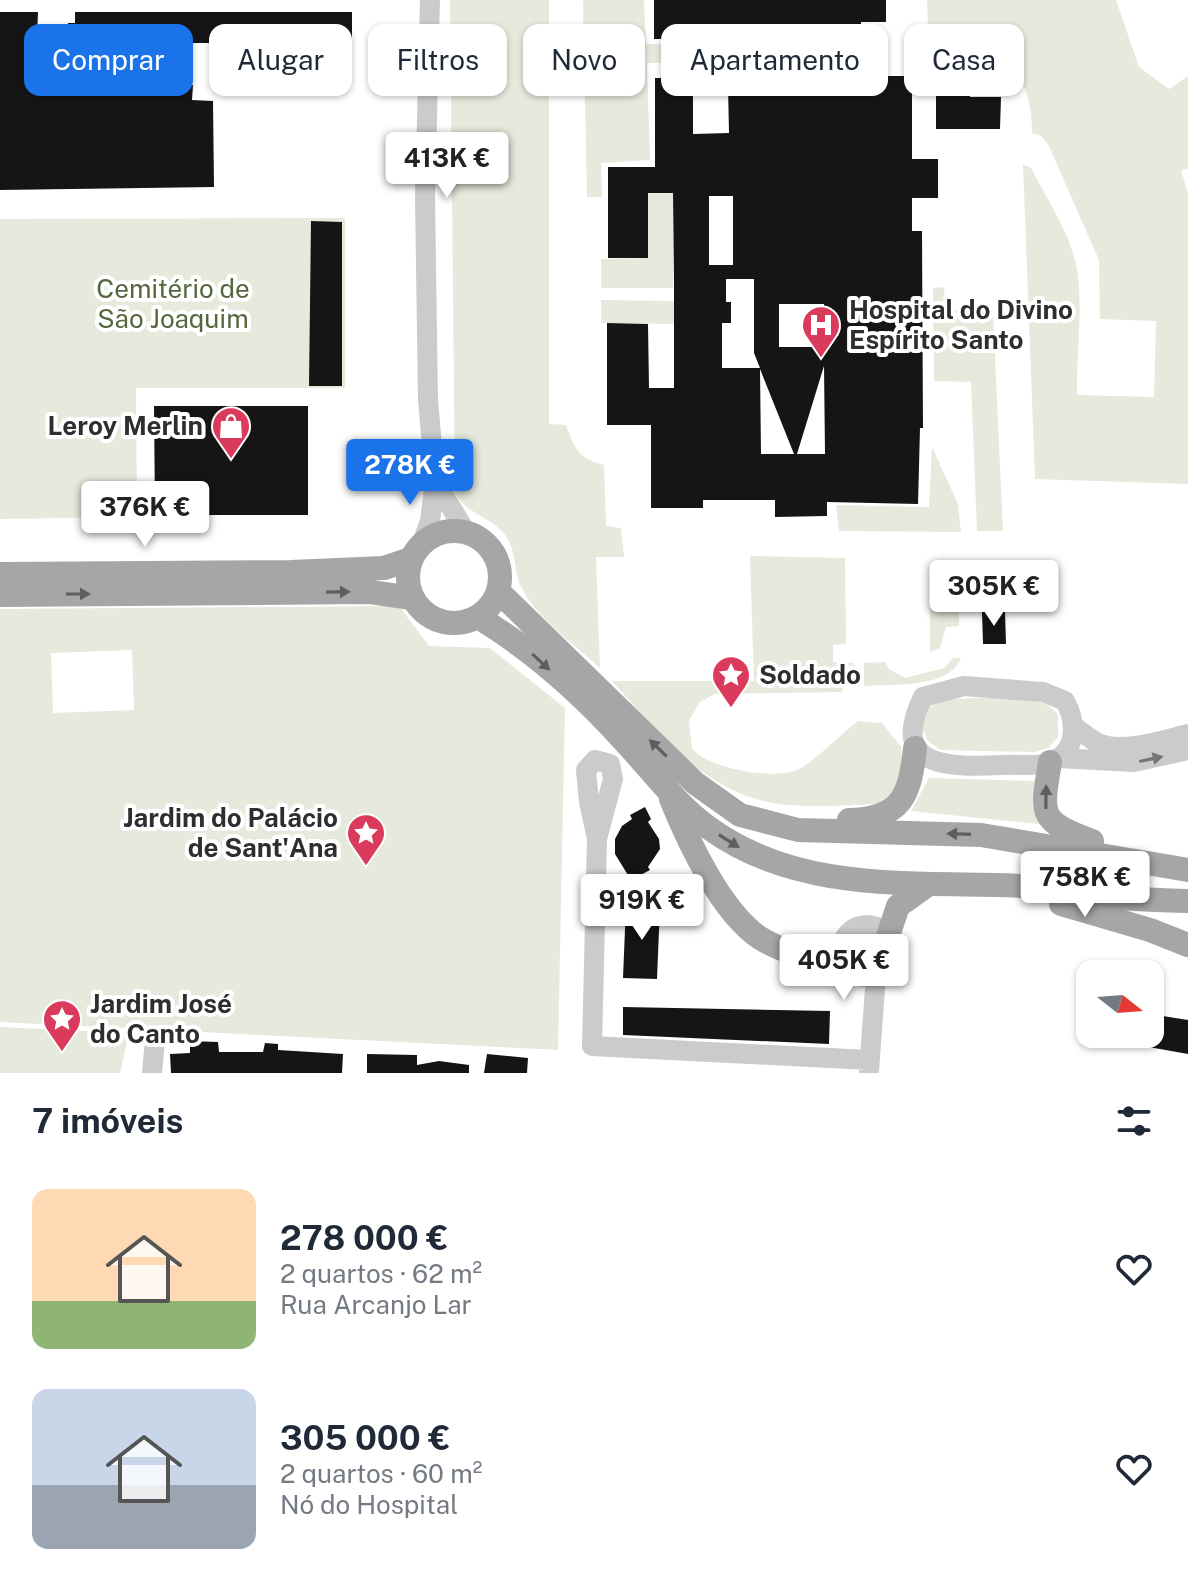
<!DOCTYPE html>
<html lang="pt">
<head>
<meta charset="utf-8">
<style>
  :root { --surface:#fff; --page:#f6f6f7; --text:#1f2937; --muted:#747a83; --accent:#1a73e8 }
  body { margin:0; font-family:"Public Sans",sans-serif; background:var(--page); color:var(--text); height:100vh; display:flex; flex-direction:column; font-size:30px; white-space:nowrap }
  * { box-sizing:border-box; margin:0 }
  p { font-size:26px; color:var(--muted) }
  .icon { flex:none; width:44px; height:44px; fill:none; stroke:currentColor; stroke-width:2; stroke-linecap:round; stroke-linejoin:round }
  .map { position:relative; height:1073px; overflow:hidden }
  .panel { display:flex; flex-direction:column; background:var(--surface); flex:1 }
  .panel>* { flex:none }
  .guide { position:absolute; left:24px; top:24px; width:1140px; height:72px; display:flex; gap:16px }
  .needle { width:52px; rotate:107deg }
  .tools { position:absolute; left:1076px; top:960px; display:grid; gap:16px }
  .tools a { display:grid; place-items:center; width:88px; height:88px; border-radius:16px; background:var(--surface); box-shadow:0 2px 6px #0004; font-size:40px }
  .price { position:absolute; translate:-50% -68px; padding:0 18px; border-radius:8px; background:#fff; color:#222; font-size:26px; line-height:52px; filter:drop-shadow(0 2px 4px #0008) }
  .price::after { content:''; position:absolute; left:50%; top:48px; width:24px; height:18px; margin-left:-12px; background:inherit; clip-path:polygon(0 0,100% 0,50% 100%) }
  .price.current { background:var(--accent); color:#fff }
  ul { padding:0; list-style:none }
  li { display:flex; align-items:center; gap:24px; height:200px; padding:0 32px }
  li span { display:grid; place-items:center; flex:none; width:224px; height:160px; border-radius:16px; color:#555 }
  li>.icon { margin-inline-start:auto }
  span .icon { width:96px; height:96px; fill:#fffc; stroke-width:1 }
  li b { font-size:34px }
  h2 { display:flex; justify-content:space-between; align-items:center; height:96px; padding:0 32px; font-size:34px }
  .tag { padding:0 28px; border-radius:16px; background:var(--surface); box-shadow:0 2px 6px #0004; font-size:28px; line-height:72px }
  .tag.current { background:var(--accent); color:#fff }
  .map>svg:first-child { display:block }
  .green { fill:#e5eadc; fill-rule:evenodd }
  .building { fill:#151515; fill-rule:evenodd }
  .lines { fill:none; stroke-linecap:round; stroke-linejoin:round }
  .minor { stroke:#cbcbcb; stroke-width:20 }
  .major { stroke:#a6a6a6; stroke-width:24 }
  .oneway { fill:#5e5e5e }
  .oneway2 { fill:#757575 }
  .labels { text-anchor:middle; stroke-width:8; stroke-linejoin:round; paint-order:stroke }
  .park-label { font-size:26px; fill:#56663e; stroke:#fff }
  .poi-label { font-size:26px; font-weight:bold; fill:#2e2e2e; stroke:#fff; text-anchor:start }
</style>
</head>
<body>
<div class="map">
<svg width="1188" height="1073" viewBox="0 0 1188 1073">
  <rect width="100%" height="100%" fill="#fff"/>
  <path class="green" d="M450 0H549V424L566 425C574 448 579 459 604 465L606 526 621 528 624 557H596L600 668C574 644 539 620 522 589 513 572 517 552 506 536 492 517 466 514 455 493Z
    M583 0H644L646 44 691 43 693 62 647 63 650 160 601 163 602 197H587Z
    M927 0H1116L1139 67 1169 89 1188 76V169L1181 170 1188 194V484L1035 479 1023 164 1031 168C1047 199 1068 230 1076 264 1084 306 1076 353 1077 395L1154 397 1156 321 1100 319 1099 260 1048 144 1041 136 1032 133C1032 57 992 56 929 56Z
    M648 193H673V288H601V259L648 258Z
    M345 218V388H136L137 517 0 519V219Z
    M944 287 945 310 993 312 1003 531H977L971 382 934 381 933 288Z
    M601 300 674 301V324L601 323Z
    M932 447 958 504 961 532 839 531 836 505 929 507Z
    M750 556 845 558 846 644 833 645V662L854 663V685L843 686 842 692 715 694 700 702 689 720 692 748C707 769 776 781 799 769 816 760 841 734 858 721L882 723 901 747 904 780 883 804C848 805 812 808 778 804 704 793 659 733 612 681H754Z
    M930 565H959V626L946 627 940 648 930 652Z
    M399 606 429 646 490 648 565 708 558 1050 0 1022V609ZM132 650 134 710 53 713 51 653Z
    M953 658H961C949 689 892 684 864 686V663L885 662 889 669 905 678 944 668Z
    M949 699C977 699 1043 690 1058 715V737L1048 748 1034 752 940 750 928 741 922 728 929 707Z
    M929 778 1035 781 1034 796 1047 825 911 811Z
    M0 1027 129 1033 120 1073H0Z"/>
  <path class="building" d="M654 0H886V22H861V76H912V159H938V198H912V231H922L923 428H920L918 504 827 502V516L775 517V500H703V508H651V425H607V323L648 324 649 388H674V282L673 193H648V258H608V167H655V78H693V134L729 133 727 39H654ZM709 196H733V265H709ZM726 279H754V353L760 368H722V323H731V302H726ZM779 304H824V347H779ZM824 366 825 454H797ZM760 369 794 454H761Z
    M0 12H38L35 88 62 89 63 96 83 95 87 80 129 78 132 84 193 85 192 100 213 101 214 187 0 190Z
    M75 12H352V43H75V41H68V23H75Z
    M936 80H970V97H1001L1000 129H936Z
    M311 221 342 222V386H309Z
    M154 406H308V515H155Z
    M982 612H1005L1006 644H983Z
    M645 807 651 819 648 822 659 839 660 849 648 867 650 870 631 880 615 854V839L622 826 632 819 630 815Z
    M626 905 660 906 657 979 623 978Z
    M623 1007 830 1011 829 1044 623 1035Z
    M1150 1014 1188 1020V1054L1109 1040 1110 1034H1150Z
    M190 1041 218 1042 219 1052H263L265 1043 278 1044V1050L343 1054 342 1073H171L170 1054 190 1053Z
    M367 1054 417 1055V1065L439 1061 469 1065V1073H367Z
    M487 1054 528 1058 527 1073H484Z"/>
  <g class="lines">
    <path class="minor" d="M435 481 466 532
      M422 543 430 521 435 481 428 400 425 198 430 0
      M964 686 1043 692 1065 701C1075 719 1078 744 1059 758 1045 768 1021 764 1004 765 952 767 887 770 923 697Z
      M1073 726C1081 731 1091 740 1100 744 1126 753 1162 740 1188 734
      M1058 758 1134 762 1188 750
      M597 839 589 802 586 770 595 760 610 764 613 779 597 839 592 1046 869 1060
      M841 951a26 26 0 1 1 52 0a26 26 0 1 1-52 0Z
      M869 1071 876 975
      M152 1073 155 1040"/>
    <path class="major" d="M408 577a46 46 0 1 1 92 0a46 46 0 1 1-92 0Z
      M0 574 291 572 384 568 411 559
      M498 591 695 783 740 815 798 830 981 835 1188 870
      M0 595 370 592 412 598
      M478 617C532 650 582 694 625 742 652 771 677 805 709 828 801 895 919 881 1025 886 1045 887 1065 893 1085 895 1119 899 1154 900 1188 901
      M1050 762C1041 816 1039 821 1092 841
      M671 799C688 841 721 912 760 938 786 954 819 960 847 968
      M849 820C902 819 910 795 915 748
      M1061 904 1150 930 1188 945
      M888 936 898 906 929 884"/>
  </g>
  <defs><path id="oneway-solid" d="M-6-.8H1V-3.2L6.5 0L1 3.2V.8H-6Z" transform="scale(2)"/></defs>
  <g class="oneway">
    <use href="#oneway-solid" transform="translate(338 592) rotate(-1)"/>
    <use href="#oneway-solid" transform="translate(78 594)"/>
    <use href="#oneway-solid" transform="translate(541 662) rotate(43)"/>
    <use href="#oneway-solid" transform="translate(658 748) rotate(-136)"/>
    <use href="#oneway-solid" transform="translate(1046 797) rotate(-89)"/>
    <use href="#oneway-solid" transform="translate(959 834) rotate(-178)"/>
    <use href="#oneway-solid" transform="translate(729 841) rotate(32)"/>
  </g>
  <use class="oneway2" href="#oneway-solid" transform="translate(1151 759) rotate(-12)"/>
  <defs>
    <symbol id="hospital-pin" viewBox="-11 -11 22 30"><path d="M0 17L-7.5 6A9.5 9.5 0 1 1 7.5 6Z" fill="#da3a5c" stroke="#fff"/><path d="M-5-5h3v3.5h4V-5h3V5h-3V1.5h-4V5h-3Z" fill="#fff"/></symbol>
    <symbol id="shop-pin" viewBox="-11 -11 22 30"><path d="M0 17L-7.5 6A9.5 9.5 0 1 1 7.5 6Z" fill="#da3a5c" stroke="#fff"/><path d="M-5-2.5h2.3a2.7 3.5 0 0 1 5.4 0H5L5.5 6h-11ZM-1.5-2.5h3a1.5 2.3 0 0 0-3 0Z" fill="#fff"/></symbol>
    <symbol id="sight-pin" viewBox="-11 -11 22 30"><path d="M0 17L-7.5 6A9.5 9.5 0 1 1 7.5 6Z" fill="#da3a5c" stroke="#fff"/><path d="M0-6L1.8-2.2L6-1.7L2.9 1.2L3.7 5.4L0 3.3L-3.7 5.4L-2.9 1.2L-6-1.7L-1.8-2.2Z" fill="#fff"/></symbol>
  </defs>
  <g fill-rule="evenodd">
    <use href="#hospital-pin" x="799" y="303" width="44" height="60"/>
    <use href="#shop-pin" x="209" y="404" width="44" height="60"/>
    <use href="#sight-pin" x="709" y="653" width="44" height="60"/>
    <use href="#sight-pin" x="344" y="811" width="44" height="60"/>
    <use href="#sight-pin" x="40" y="997" width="44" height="60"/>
  </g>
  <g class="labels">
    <g class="park-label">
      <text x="173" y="298">Cemitério de<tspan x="173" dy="30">São Joaquim</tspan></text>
    </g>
    <g class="poi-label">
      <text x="849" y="319">Hospital do Divino<tspan x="849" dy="30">Espírito Santo</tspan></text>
      <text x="203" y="435" text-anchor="end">Leroy Merlin</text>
      <text x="759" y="684">Soldado</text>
      <text x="338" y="827" text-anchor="end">Jardim do Palácio<tspan x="338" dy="30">de Sant'Ana</tspan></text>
      <text x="90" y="1013">Jardim José<tspan x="90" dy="30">do Canto</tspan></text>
    </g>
  </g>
</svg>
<div class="tools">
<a><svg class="needle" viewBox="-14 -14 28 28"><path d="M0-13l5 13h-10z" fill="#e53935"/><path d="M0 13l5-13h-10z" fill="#747a83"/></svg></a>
</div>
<b class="price" style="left:447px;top:200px">413K €</b>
<b class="price current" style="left:410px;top:507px">278K €</b>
<b class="price" style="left:145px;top:549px">376K €</b>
<b class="price" style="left:994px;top:628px">305K €</b>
<b class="price" style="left:1085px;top:919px">758K €</b>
<b class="price" style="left:642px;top:942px">919K €</b>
<b class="price" style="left:844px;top:1002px">405K €</b>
<div class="guide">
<a class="tag current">Comprar</a>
<a class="tag">Alugar</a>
<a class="tag">Filtros</a>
<a class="tag">Novo</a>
<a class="tag">Apartamento</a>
<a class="tag">Casa</a>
</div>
</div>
<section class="panel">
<h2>7 imóveis<svg class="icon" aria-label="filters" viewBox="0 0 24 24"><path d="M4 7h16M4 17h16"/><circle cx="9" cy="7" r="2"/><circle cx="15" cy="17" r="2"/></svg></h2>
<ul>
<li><span style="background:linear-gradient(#ffd9b3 70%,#8fb573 0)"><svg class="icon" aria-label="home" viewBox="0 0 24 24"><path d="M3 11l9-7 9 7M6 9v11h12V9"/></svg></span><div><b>278 000 €</b><p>2 quartos · 62 m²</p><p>Rua Arcanjo Lar</p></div><svg class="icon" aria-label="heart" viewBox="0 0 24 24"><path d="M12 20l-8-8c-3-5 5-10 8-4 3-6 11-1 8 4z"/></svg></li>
<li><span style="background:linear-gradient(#c9d6e8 60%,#9aa5b1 0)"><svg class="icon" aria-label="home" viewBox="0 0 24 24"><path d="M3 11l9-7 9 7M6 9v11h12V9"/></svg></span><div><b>305 000 €</b><p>2 quartos · 60 m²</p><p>Nó do Hospital</p></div><svg class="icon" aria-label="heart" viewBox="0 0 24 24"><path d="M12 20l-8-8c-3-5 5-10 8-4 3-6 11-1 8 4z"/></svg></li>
</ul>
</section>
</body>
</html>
